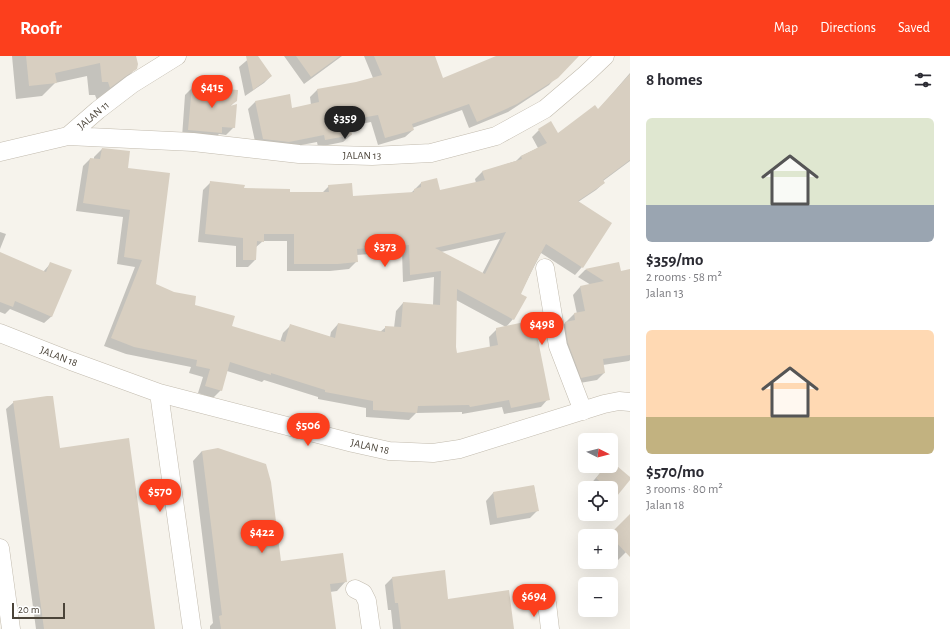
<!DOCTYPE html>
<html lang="en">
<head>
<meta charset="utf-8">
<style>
  :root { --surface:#fff; --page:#f2f2f3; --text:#2b2b33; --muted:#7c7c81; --accent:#fc3f1d }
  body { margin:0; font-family:"Alegreya Sans",sans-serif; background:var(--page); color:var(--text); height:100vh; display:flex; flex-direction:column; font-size:15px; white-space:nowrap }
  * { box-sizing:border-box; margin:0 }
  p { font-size:13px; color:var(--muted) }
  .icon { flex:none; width:22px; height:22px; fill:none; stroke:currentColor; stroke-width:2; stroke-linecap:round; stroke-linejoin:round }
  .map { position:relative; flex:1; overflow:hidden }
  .side { display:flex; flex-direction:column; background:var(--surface); width:320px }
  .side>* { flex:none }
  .needle { width:26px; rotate:96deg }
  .fabs { position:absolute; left:578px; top:377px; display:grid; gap:8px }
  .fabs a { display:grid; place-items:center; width:40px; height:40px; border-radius:6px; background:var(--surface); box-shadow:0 4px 16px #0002; font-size:20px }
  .scale { position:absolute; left:12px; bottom:10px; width:53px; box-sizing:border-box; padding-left:4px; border:2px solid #4b4439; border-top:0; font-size:11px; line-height:14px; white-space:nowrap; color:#4b4439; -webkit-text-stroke:3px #fff; paint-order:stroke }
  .price { position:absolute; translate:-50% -34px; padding:0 9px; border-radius:14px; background:var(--accent); color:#fff; font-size:13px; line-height:26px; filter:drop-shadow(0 1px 2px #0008) }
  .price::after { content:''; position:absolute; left:50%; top:24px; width:12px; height:9px; margin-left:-6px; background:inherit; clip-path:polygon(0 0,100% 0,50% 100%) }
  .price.on { background:#222; color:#fff }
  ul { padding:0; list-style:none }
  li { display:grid; align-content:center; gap:8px; height:212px; padding:0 16px }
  li span { display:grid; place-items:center; height:124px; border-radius:6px; color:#555 }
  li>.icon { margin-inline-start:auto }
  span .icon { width:72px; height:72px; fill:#fffc; stroke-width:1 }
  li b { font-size:17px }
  h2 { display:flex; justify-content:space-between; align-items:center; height:48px; padding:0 16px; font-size:17px }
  header { display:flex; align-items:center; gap:24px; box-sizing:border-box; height:56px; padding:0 20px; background:var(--accent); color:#fff }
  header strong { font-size:19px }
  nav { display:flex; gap:22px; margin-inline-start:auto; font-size:14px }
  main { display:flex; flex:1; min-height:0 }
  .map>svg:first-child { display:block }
  .shadow { fill:#0003; fill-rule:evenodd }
  .building { fill:#d8cfc1; fill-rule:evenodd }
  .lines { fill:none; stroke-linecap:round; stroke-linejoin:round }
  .minor-casing { stroke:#c2bbae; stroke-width:19 }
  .minor { stroke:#fff; stroke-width:18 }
  .labels { text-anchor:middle; stroke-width:4; stroke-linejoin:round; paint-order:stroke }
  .street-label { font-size:11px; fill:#4b4439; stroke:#fff }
</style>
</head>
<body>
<header>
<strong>Roofr</strong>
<nav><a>Map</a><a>Directions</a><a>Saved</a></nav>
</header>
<main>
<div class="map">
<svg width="630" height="573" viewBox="0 0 630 573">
  <rect width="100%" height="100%" fill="#f6f3ec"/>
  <path class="shadow" d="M12 0H135L136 12 123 26 97 44 95 39H89L87 20 55 27 42 40 16 43Z
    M252 0H257L271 20 264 27 245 40 239 11Z
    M284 0H342L304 28Z
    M364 0H434L442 24 499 0H575L549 29 508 56 469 72 462 54 412 72 413 74 405 81 378 89 371 66 349 70 351 79 343 86 318 91 317 86 281 93 256 90 248 53 255 46 292 53 311 49 310 41 317 34 356 27 373 22Z
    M630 17V105L603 125 604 127 596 134 578 146 582 211 575 219 541 197 520 238 513 263 506 271 456 244V298L490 292 489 281 497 273 548 343 541 351 504 358 502 351 462 358V356L416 357 409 364 366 361V352L318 343V341L264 324 262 326 227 315 221 334 213 342 198 337 203 321 189 317 191 311 126 298 104 290 135 211 117 208 123 161 76 155 83 110 90 103H94V101L102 93 127 112 155 229 193 249 231 271 280 286 283 277 291 269 330 281 331 276 338 268 380 276 386 271 394 272 396 255 403 247 433 249 434 221 403 226 402 196 356 199V206L349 213 330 215H287V185H263L255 192V204L248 211H236V190L198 186 203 134 211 126 243 133 289 137H322L329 130 352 141 411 137 421 127 439 135 476 127 475 123 482 116 516 105 521 100 538 92 532 81 539 74 557 78 598 54ZM500 183 482 218 441 196Z
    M193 31 236 44 230 51 234 71 226 79 219 78 213 84 182 81 185 39Z
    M0 176 6 178 0 193Z
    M0 197 43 216 51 207 52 260 44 267 10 253 5 258 0 256Z
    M618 207 620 217 630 214V304L629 305 603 309 604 317 597 324 574 328 558 274 574 258H577L573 239 580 231 591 229 578 221 585 214Z
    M14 346 59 393 154 573H36L6 353Z
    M202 395 280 506 346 525 337 535 330 536 334 573H210V570L213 567 193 405Z
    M611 406 630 423 611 444V432H591L589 430 606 410H611Z
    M534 430 538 454 530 462 490 469 486 445 493 437Z
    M629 460 630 492 618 504 611 496V480H609Z
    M392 522 447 544 513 573H393L391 554H388L385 529Z"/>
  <path class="building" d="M26 0H136L138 8 137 13 126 20 110 32 108 26H102L100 7 55 17 57 27 29 30Z
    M246 0H258L272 20 253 34Z
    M296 0H340L311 21Z
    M374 0H435L443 22 496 0H579L558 22 517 48 477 66 469 48 412 68 414 74 385 82 378 59 349 64 352 79 325 84 324 79 289 86 263 83 255 45 290 38 292 52 319 46 317 33 356 26 382 19Z
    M630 18V104L603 124 605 127 578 145 612 167 583 212 546 188 535 208 521 238 527 241 514 264 457 233 456 291 457 297 498 289 496 278V272L534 264 550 344 511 352 509 344 470 351 469 349 418 350 417 357 373 354V345L325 336V334L271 317V319L230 306 222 335 205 330 210 313 196 310 197 304 134 291 111 282 142 204 124 201 130 154 83 147 90 102 100 103 102 92 130 95 128 112 170 117 156 228 174 236 196 240 195 249 235 260 232 270 285 286 290 268 335 282 338 267 385 276V270L401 271 403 246 440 249 441 215 410 219 409 189 357 193 358 206 338 208H294V178H264V186L257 185 256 204H243V182L205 178 210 125 245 129 244 132 290 133V136H329L328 129 352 127 353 140 414 136V133L421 131V126L437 122 440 134 485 124 482 115 522 103 521 100 547 87 538 73 551 65 558 77 595 49 598 53ZM506 176 485 218 435 192Z
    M192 30 238 34 237 45 230 50 237 48 235 72 222 71V77L188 74Z
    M0 196 46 216 50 206 72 214 52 261 15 245 13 251 0 246Z
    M619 206 621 215 630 213V299L603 303 605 317 581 322 568 287 565 266 575 264 574 257 585 255 580 230 604 225 585 213Z
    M47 340H53L60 392 129 382 155 573H44L13 345Z
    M218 392 266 408 271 426 281 505 343 497 347 526 330 528 336 573H221L219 560 222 559 202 395Z
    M611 405 630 421V424L617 440 611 435V432H607L596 422 606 410H611Z
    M534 429 539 455 497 462 493 436Z
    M630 458V501L611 481V480L609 479Z
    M445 514 448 543 509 534 514 573H401L398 547H395L392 521Z"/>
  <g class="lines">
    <defs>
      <path id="minor" d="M68 80 193 86 299 98 372 100 431 97 496 80 545 53 586 18 605 0
        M0 96 68 80 98 54 132 28 177 0
        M545 212 558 290 583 355
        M0 277 71 305 159 337 353 387 389 395 433 397 460 393 604 348 619 345 630 346
        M159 337 192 573
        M0 492 11 573
        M355 533 363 537 367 545 371 573
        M547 547 550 573"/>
    </defs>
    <use href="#minor" class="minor-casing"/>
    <use href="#minor" class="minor"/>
  </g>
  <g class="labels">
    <g class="street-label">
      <text transform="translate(93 59) rotate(-40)" y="4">JALAN 11</text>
      <text x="362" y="103">JALAN 13</text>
      <text transform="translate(59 300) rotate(21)" y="4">JALAN 18</text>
      <text transform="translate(370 390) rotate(12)" y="4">JALAN 18</text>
    </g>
  </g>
</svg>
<div class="fabs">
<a><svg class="needle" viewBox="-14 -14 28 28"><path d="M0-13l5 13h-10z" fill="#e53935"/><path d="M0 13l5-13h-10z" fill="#7c7c81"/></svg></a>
<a><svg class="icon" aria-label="locate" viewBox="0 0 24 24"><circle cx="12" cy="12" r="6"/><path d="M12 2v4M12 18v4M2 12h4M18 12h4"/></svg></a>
<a>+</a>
<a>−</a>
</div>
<div class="scale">20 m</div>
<b class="price" style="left:212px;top:53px">$415</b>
<b class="price on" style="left:345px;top:84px">$359</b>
<b class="price" style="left:385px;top:212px">$373</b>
<b class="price" style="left:542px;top:290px">$498</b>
<b class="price" style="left:308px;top:391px">$506</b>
<b class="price" style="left:160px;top:457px">$570</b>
<b class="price" style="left:262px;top:498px">$422</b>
<b class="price" style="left:534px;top:562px">$694</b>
</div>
<section class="side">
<h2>8 homes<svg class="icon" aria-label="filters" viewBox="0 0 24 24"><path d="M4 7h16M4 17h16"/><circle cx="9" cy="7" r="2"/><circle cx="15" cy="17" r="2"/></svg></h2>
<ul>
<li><span style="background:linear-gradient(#dfe7d0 70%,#9aa5b1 0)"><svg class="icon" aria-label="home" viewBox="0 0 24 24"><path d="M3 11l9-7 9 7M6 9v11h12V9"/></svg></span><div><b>$359/mo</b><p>2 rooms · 58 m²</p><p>Jalan 13</p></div></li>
<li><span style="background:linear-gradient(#ffd9b3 70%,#c2b280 0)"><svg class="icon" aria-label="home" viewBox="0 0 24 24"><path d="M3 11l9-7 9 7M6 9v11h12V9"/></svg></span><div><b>$570/mo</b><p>3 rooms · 80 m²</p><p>Jalan 18</p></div></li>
</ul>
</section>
</main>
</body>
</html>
